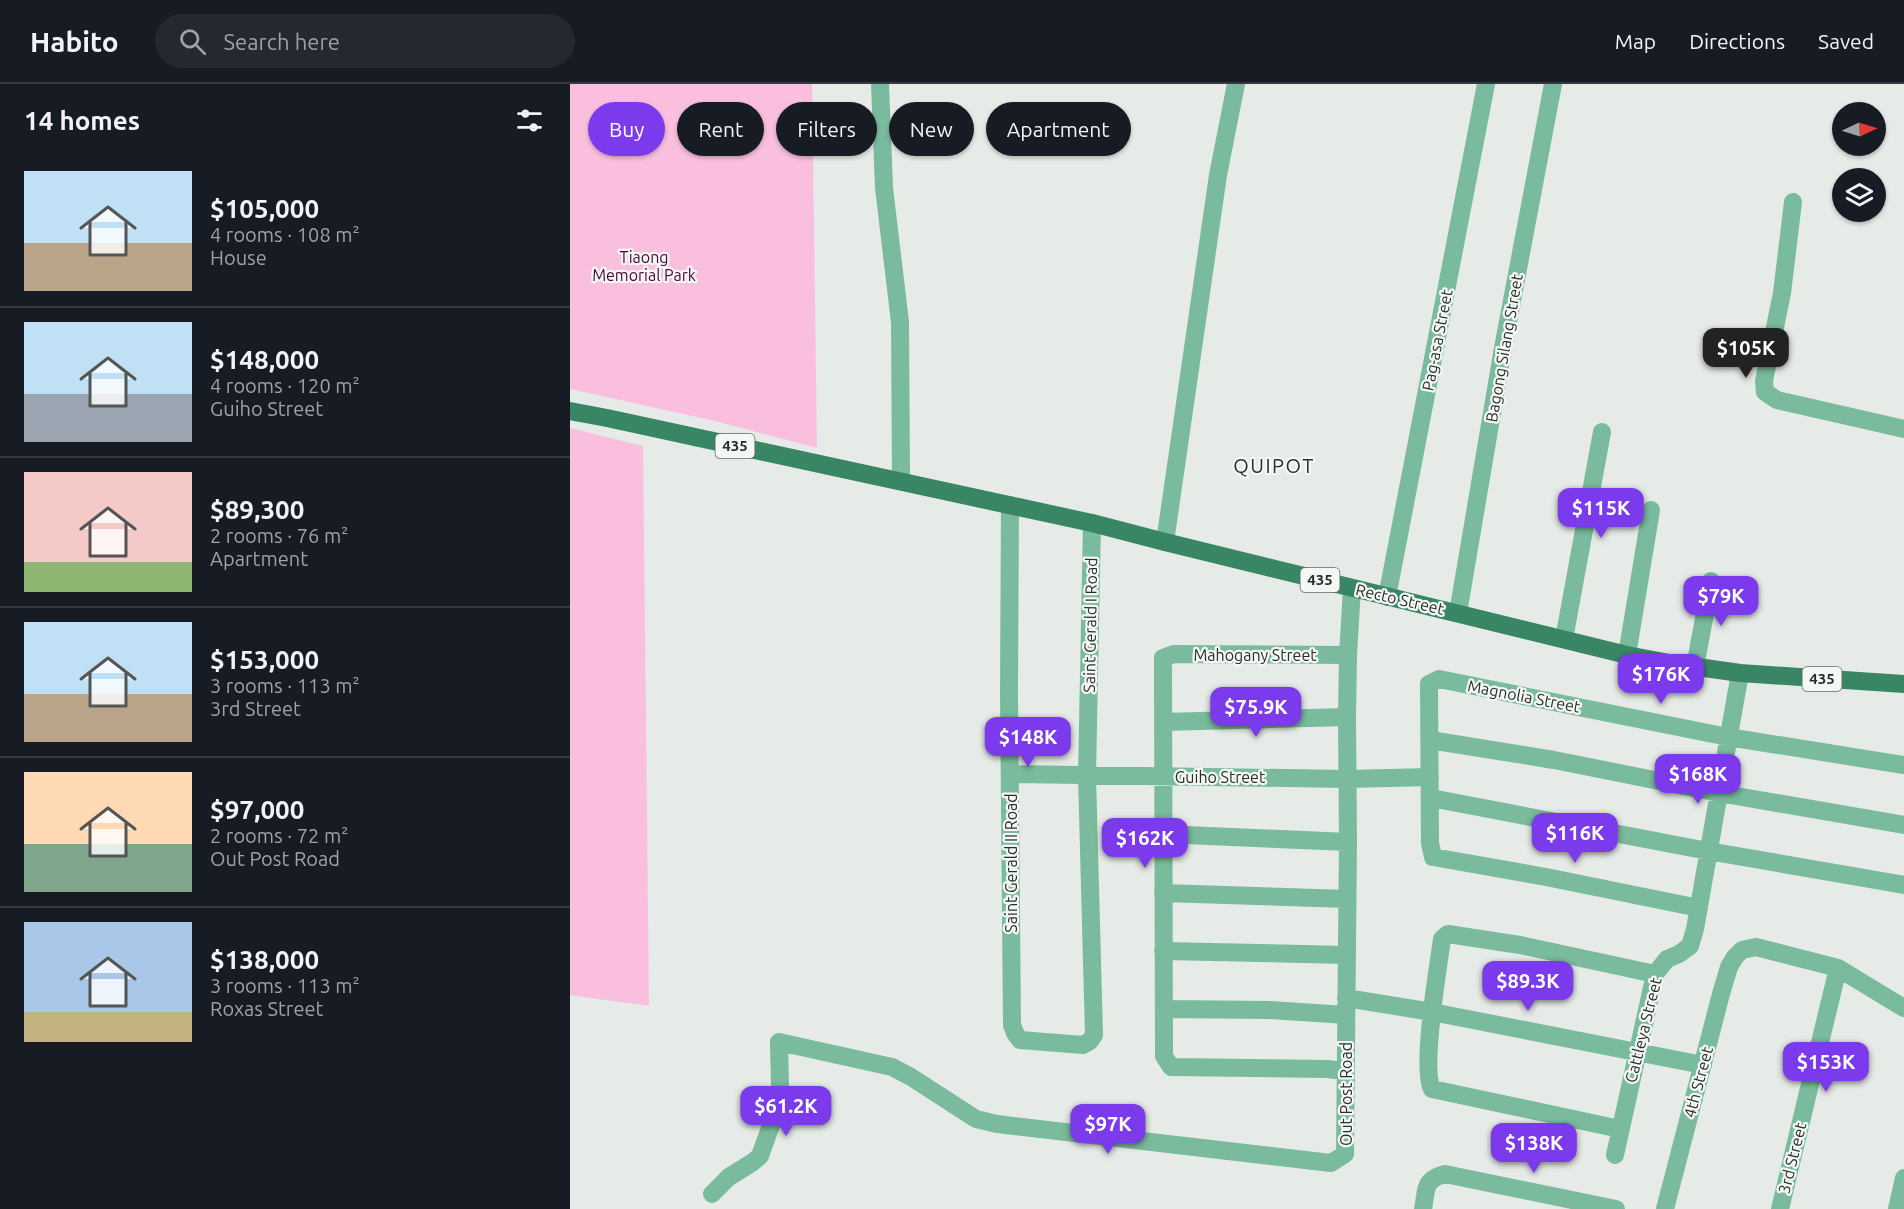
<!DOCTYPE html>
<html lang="en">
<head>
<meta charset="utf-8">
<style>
  :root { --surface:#171b24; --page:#242831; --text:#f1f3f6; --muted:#9ea1a6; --line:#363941; --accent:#7c3aed }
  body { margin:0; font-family:Ubuntu,sans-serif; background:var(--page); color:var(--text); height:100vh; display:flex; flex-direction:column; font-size:22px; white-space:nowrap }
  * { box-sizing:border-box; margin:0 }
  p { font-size:20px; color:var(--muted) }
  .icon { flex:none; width:33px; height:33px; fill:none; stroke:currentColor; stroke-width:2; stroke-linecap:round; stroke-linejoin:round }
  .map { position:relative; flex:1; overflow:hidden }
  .sheet { display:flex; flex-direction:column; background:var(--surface); width:570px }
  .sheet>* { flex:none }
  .guide { position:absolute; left:18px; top:18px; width:570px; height:54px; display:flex; gap:12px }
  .needle { width:39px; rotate:86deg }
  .fabs { position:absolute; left:1262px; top:18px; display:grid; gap:12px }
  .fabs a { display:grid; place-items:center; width:54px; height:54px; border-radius:50%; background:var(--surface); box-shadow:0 2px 4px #0004; font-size:30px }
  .price { position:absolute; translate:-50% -51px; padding:0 14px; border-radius:12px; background:var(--accent); color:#fff; font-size:20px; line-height:39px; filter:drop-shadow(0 2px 3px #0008) }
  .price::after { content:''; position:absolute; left:50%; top:36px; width:18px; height:14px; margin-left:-9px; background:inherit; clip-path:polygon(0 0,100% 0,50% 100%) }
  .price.selected { background:#222; color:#fff }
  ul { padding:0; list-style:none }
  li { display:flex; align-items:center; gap:18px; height:150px; padding:0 24px }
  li+li { border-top:2px solid var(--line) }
  li span { display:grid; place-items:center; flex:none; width:168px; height:120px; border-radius:0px; color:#555 }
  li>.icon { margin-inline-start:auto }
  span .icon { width:72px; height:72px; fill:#fffc; stroke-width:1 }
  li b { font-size:26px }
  h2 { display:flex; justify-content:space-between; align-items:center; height:72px; padding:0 24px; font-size:26px }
  .pill { padding:0 21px; border-radius:27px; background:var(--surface); box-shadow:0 2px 4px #0004; font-size:21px; line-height:54px }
  .pill.selected { background:var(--accent); color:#fff }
  header { display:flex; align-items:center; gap:36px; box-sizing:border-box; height:84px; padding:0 30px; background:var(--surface); border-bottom:2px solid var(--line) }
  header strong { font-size:28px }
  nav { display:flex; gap:33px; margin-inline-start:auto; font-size:21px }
  .search { width:420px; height:54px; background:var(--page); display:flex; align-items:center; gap:15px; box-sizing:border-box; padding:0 21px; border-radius:33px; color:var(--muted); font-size:22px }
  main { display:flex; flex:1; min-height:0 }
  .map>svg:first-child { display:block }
  .green { fill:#fabedf }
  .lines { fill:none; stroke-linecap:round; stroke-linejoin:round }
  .minor { stroke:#79bb9c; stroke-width:18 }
  .major { stroke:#398665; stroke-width:18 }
  .labels { text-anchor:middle; stroke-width:4.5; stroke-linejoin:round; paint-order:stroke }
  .shield { fill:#f3f8f5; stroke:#676a68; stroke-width:1.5 }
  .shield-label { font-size:15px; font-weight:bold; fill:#2b2d2c }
  .park-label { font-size:16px; fill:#500238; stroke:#f3f8f5 }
  .street-label { font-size:16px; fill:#2b2d2c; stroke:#f3f8f5 }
  .quarter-label { font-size:20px; letter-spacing:1.5px; fill:#2b2d2c; stroke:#f3f8f5 }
</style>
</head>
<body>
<header>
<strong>Habito</strong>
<div class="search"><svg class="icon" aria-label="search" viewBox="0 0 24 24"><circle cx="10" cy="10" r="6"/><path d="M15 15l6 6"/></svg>Search here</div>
<nav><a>Map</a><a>Directions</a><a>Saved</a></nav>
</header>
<main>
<section class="sheet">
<h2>14 homes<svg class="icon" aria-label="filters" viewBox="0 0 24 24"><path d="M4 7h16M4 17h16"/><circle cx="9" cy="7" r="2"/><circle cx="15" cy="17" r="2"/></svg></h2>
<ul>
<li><span style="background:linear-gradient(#bfe0f5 60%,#b9a48a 0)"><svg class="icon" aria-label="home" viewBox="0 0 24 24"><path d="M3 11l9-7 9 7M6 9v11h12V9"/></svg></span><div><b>$105,000</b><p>4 rooms · 108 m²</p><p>House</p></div></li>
<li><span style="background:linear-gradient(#bfe0f5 60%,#9aa5b1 0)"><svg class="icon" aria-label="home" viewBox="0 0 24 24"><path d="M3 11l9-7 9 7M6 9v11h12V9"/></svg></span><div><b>$148,000</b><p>4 rooms · 120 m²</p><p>Guiho Street</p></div></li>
<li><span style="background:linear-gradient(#f6c9c9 75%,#8fb573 0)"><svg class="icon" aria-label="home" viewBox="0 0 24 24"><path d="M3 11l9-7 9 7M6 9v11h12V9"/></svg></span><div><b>$89,300</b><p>2 rooms · 76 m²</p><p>Apartment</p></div></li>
<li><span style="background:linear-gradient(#bfe0f5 60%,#b9a48a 0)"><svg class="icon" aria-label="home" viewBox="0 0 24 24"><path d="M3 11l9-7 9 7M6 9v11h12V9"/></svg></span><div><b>$153,000</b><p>3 rooms · 113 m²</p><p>3rd Street</p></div></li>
<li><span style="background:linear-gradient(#ffd9b3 60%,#7fa58c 0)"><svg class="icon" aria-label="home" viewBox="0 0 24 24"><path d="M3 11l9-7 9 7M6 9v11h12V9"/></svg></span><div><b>$97,000</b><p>2 rooms · 72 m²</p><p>Out Post Road</p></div></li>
<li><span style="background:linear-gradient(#a9c7e8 75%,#c2b280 0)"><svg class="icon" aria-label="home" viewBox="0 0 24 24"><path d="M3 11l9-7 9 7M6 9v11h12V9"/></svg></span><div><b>$138,000</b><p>3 rooms · 113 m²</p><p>Roxas Street</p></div></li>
</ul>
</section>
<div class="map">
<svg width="1334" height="1125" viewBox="0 0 1334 1125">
  <rect width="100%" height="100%" fill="#e6ebe8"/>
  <path class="green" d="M0 0H242L247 364 145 337 0 305Z
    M0 344 73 362 79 922 0 911Z"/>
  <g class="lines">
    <path class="minor" d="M310 0 314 104 330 238 331 396
      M1223 118 1212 209 1194 297 1195 308 1207 316 1334 345
      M440 421 439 610 442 941 445 949 450 956 513 961 520 957 524 951 517 692 522 439
      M595 458 648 91 666 0
      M817 513 916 0
      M888 529 933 264 983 0
      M994 555 1032 348
      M1057 571 1081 426
      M1125 583 1141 497
      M594 638 777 633
      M860 656 984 676 1149 709 1334 741
      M440 690 777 695 860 693
      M861 714 1138 767 1334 801
      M593 750 778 758
      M593 809 777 815
      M1129 824 976 793 863 773 860 759 859 600 869 595 1158 653 1334 681
      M593 867 777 871
      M776 914 862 928 1133 981
      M594 925 699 926 776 931
      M775 987 757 985 601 983 594 972 593 574 604 570 778 571
      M1050 1045 862 1005C851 984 868 884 872 855L878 850 950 861 1085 890
      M1045 1071 1085 890 1097 875 1109 870 1120 862 1125 845 1170 589
      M142 1110 159 1093 183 1078 190 1072 206 1027 210 1003 209 958 322 983 341 993 406 1035 427 1040 761 1079 775 1070 778 758 777 633 778 571 782 504
      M853 1125C857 1105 853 1096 875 1090L1046 1125
      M1095 1125 1151 910 1159 883 1165 873 1172 866 1186 863 1268 884 1334 924
      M1210 1125 1268 884
      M1327 1125 1334 1094"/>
    <path class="major" d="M0 327 37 334 522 439 595 458 1057 571 1099 579 1170 589 1334 600"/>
  </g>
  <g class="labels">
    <g class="shield">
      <rect x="145.5" y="350" width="39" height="24" rx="4.5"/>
      <rect x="730.5" y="484" width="39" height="24" rx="4.5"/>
      <rect x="1232.5" y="583" width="39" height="24" rx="4.5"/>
    </g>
    <g class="shield-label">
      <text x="165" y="367">435</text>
      <text x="750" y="501">435</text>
      <text x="1252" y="600">435</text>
    </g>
    <g class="park-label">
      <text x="74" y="179">Tiaong<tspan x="74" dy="18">Memorial Park</tspan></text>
    </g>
    <g class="street-label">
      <text transform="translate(867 256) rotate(-79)" y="6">Pag-asa Street</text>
      <text transform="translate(934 264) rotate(-80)" y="6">Bagong Silang Street</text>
      <text transform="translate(830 515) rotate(13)" y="6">Recto Street</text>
      <text transform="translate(520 541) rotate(-89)" y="6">Saint Gerald I Road</text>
      <text x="685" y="577">Mahogany Street</text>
      <text transform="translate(954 612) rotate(11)" y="6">Magnolia Street</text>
      <text x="650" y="699">Guiho Street</text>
      <text transform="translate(441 779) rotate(-90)" y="6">Saint Gerald II Road</text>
      <text transform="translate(1073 946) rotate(-76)" y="6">Cattleya Street</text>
      <text transform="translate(1128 998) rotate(-75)" y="6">4th Street</text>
      <text transform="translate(776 1010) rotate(-90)" y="6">Out Post Road</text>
      <text transform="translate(1222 1074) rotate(-76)" y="6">3rd Street</text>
    </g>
    <g class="quarter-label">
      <text x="704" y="389">QUIPOT</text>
    </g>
  </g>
</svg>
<div class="fabs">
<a><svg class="needle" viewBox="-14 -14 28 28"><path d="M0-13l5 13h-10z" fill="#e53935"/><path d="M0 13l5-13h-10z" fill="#9ea1a6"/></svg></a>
<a><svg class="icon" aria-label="layers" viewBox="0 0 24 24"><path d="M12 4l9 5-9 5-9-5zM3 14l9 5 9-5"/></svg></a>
</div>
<b class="price selected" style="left:1176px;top:295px">$105K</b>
<b class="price" style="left:1031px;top:455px">$115K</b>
<b class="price" style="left:1151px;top:543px">$79K</b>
<b class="price" style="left:1091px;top:621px">$176K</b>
<b class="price" style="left:686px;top:654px">$75.9K</b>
<b class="price" style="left:458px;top:684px">$148K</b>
<b class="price" style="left:1128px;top:721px">$168K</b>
<b class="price" style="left:1005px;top:780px">$116K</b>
<b class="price" style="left:575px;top:785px">$162K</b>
<b class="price" style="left:958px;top:928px">$89.3K</b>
<b class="price" style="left:1256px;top:1009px">$153K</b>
<b class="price" style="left:216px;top:1053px">$61.2K</b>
<b class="price" style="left:538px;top:1071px">$97K</b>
<b class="price" style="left:964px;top:1090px">$138K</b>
<div class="guide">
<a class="pill selected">Buy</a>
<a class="pill">Rent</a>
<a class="pill">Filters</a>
<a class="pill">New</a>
<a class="pill">Apartment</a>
</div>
</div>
</main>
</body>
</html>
